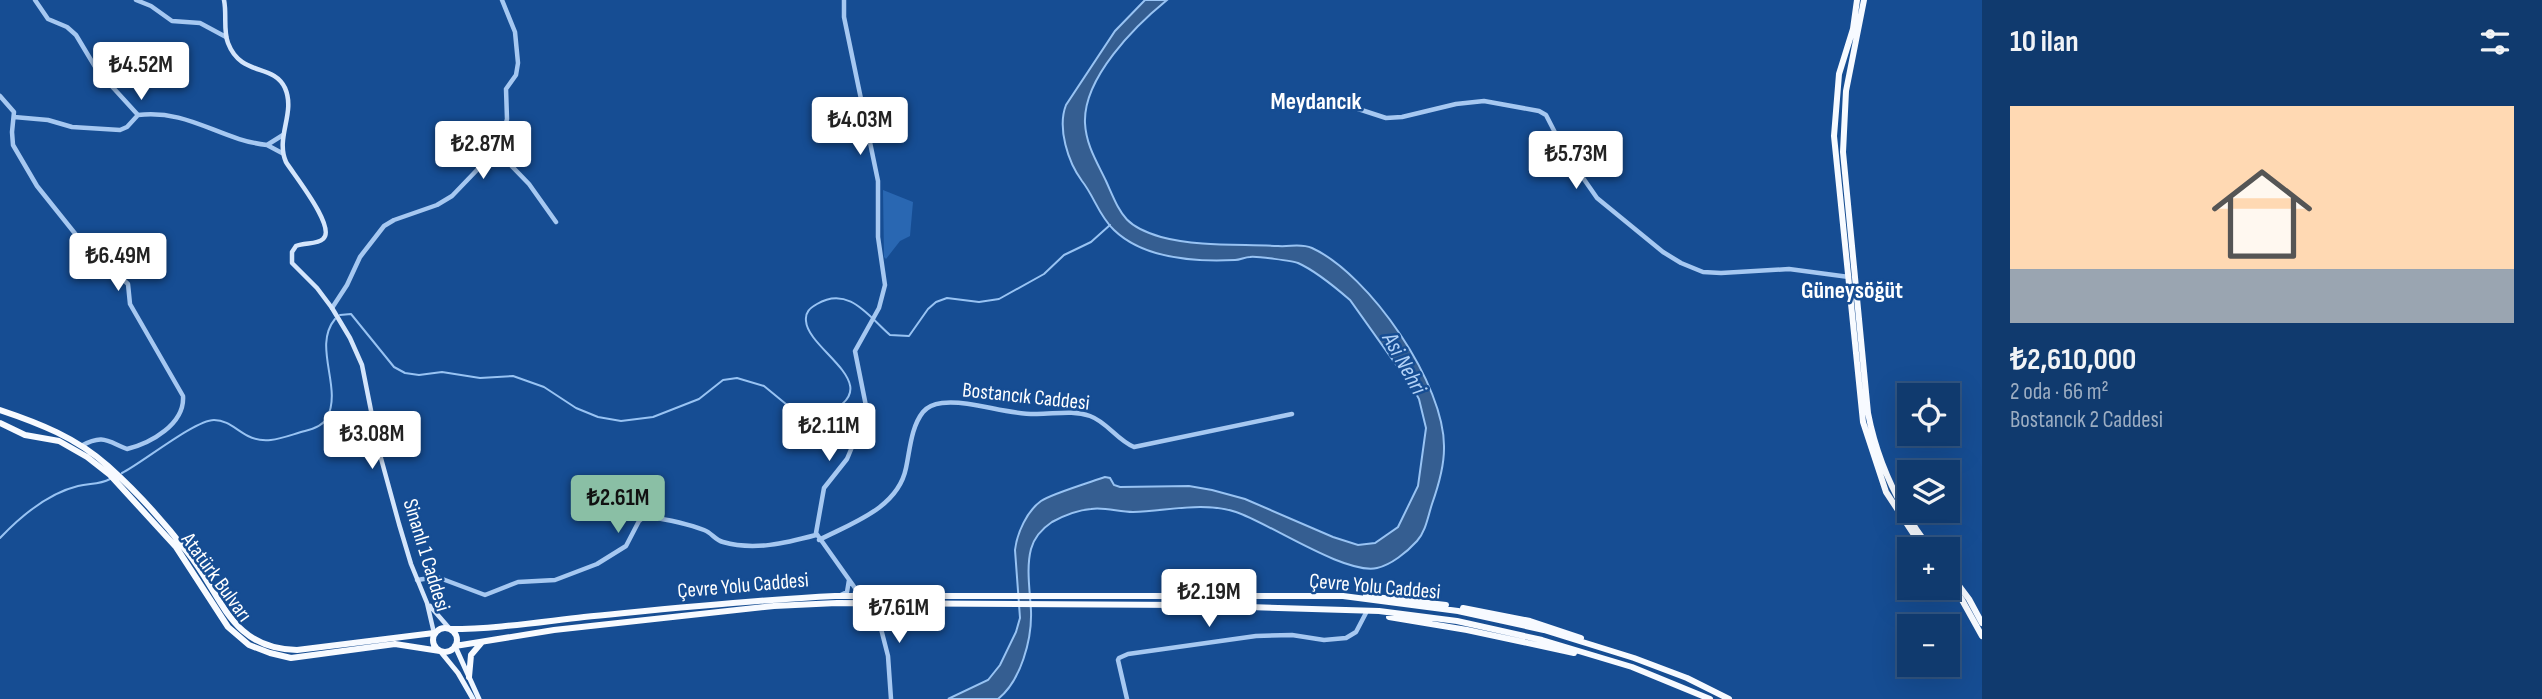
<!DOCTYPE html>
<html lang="tr">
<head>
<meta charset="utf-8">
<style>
  :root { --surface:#103a6e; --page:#194173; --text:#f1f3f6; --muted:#9cadc2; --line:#305481; --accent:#8abfa5 }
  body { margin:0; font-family:"Sofia Sans Condensed",sans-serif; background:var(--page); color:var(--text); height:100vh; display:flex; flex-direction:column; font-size:26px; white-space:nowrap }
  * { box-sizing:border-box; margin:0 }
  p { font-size:23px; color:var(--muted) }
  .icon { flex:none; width:38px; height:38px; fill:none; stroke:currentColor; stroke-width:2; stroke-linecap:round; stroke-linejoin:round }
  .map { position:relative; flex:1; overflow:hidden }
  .side { display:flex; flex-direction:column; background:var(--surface); width:560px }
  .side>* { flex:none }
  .buttons { position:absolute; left:1897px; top:383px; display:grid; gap:14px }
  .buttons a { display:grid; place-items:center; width:63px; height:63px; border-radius:0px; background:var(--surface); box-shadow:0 7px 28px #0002,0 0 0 2px var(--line); font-size:35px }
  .price { position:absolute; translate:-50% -60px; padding:0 16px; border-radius:7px; background:#fff; color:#222; font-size:23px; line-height:46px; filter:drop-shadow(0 2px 4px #0008) }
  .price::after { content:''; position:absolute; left:50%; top:42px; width:21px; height:16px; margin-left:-10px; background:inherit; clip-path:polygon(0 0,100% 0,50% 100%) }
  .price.active { background:var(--accent); color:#111 }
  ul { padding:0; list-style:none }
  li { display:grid; align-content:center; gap:14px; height:371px; padding:0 28px }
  li span { display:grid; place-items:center; height:217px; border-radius:0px; color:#555 }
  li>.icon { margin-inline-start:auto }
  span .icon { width:126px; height:126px; fill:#fffc; stroke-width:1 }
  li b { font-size:30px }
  h2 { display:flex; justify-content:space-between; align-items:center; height:84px; padding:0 28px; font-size:30px }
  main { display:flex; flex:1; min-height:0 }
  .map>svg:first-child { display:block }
  .green { fill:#2967b2 }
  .water { fill:#355e91; stroke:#98c3f3; stroke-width:2 }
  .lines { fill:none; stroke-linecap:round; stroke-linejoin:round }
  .stream { stroke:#98c3f3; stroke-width:2 }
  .tertiary { stroke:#a6c8f1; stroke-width:4.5 }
  .secondary { stroke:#d4e5fb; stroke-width:4.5 }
  .primary { stroke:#eff6ff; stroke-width:5 }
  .trunk { stroke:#f7faff; stroke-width:6 }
  .labels { text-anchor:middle; stroke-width:5; stroke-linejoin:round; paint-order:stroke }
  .street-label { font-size:21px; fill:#fff; stroke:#164d93 }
  .water-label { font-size:23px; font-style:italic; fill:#b2d2f8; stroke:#164d93 }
  .quarter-label { font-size:24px; font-weight:bold; fill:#fff; stroke:#164d93 }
</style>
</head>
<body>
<main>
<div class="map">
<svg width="1982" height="699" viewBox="0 0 1982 699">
  <rect width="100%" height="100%" fill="#164d93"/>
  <path class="green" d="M883 190 913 202 910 236 900 241 886 259 884 257Z"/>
  <path class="water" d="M1145 0H1167C1135 26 1083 78 1085 123 1086 145 1097 162 1106 181 1121 214 1123 226 1161 237 1198 247 1240 244 1278 246 1291 247 1300 243 1312 248 1369 274 1446 385 1444 449 1444 467 1438 487 1432 504 1428 516 1426 531 1417 541 1407 552 1391 565 1377 568 1345 575 1269 523 1236 512 1202 501 1168 511 1133 512 1119 512 1105 507 1091 509 1079 510 1063 516 1052 522 1043 528 1034 538 1031 549 1026 568 1030 591 1031 611 1032 639 1021 681 998 699H948L988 680 1000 665 1016 632 1020 618 1015 550C1017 533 1027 511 1041 501 1051 494 1091 482 1105 477L1110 478 1114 485 1120 487 1189 486 1212 490 1245 499 1333 537 1358 545 1375 543 1398 527 1418 486 1426 428 1419 399 1414 390 1350 300C1335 287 1316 271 1298 263 1293 261 1256 256 1250 257 1245 257 1240 260 1235 260 1195 262 1144 259 1114 230 1099 216 1094 196 1082 181 1068 162 1057 128 1066 105L1115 31Z"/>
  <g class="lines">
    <path class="stream" d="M340 315 351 314 394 367 405 373 419 375 442 372 480 378 513 376 544 387 576 408 598 417 621 421 653 417 699 399 723 380 737 378 764 386 792 409 820 416C895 388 808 352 806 321 805 312 810 308 817 304 849 285 869 317 890 335L909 336 928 309 936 302 947 298 979 302 999 299 1044 274 1064 255 1091 242 1110 225
      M122 473C142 463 195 420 214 420 228 420 236 430 248 436 267 446 286 436 305 431 313 429 323 426 327 418 343 387 312 347 335 319
      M0 538C20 517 49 493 78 486 90 483 99 485 110 479"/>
    <path class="tertiary" d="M35 0 48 19 67 27 76 35 97 70 138 115
      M136 0 151 6 172 21 200 23 226 37
      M844 0V17L878 181V237L885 285 879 308 855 351 866 406 865 416 847 459 824 488 816 533 860 595 867 608 878 617 888 656 891 699
      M0 96 14 112 12 132 13 145 37 186 81 241 128 284 130 304 183 396C185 424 151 443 127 449 107 441 103 434 81 446
      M1313 101 1343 104 1386 118 1402 117 1456 104 1484 101 1539 111 1546 115 1565 152 1597 198 1663 252 1681 263 1703 272 1721 273 1789 269 1849 277
      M14 117 48 120 72 127 120 130 127 127 138 115C189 109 220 140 267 145
      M497 151 529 184 556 222
      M282 153 267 145 283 135
      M332 308 347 285 360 257 384 226 394 220 437 205 452 196 500 146 507 119 506 89 516 75 518 63 515 32 502 0
      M819 540C852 523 898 508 906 468 910 450 911 427 923 412 928 406 934 404 942 403 974 400 1005 415 1037 414 1055 414 1073 410 1090 416 1107 422 1117 440 1134 447L1292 414
      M417 580 437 577 485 595 518 582 555 580 597 564 626 546 639 521 645 516C664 519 686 523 704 530 712 533 715 540 723 542 754 551 786 543 816 535
      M841 595 847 592 849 580
      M1127 699 1118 660 1119 658 1128 654 1256 636 1292 635 1324 640 1346 638 1356 632 1367 611"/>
    <path class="secondary" d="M224 0C227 14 223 30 228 43 241 77 273 63 285 88 296 113 275 137 286 162 294 175 337 228 323 239 317 245 304 242 296 246L292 252V263L317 288 332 308 350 338 362 365 379 451 399 524 411 564 427 603 434 633
      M430 606 450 629"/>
    <path class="primary" d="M455 646 479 699
      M440 651 458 673 473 699"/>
    <path class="trunk" d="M1857 0 1853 29 1839 74 1834 136 1863 422 1886 492 1924 550
      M1864 0 1846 91 1843 152 1868 413C1878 465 1899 508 1931 550
      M0 410C39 423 77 438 108 466 137 492 164 522 188 553 222 595 230 649 297 650L434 633
      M0 423 25 435 59 441 87 457 110 475 176 547 228 627 249 645 270 653 291 658 395 644 440 651
      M1948 571 1969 599 1982 623
      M1948 580 1962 600 1982 636
      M1366 596 1446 605
      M1463 608 1530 621 1581 638
      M1389 617 1467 630 1574 653
      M433 640a12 12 0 1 1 24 0a12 12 0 1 1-24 0Z
      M450 629C495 629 539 622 584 617 667 609 751 600 835 596H1343L1458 611 1544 630 1634 658 1687 678 1729 699
      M455 646 554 630 774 606 837 603 1184 605 1379 611 1457 621 1542 640 1632 667 1710 699
      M469 677 471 655 482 642"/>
  </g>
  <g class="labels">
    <g class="street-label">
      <text transform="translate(1026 396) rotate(6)" y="7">Bostancık Caddesi</text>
      <text transform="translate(427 555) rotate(73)" y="7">Sinanlı 1 Caddesi</text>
      <text transform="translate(217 577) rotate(54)" y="7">Atatürk Bulvarı</text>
      <text transform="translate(743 585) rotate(-5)" y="7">Çevre Yolu Caddesi</text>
      <text transform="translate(1375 586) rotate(5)" y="7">Çevre Yolu Caddesi</text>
    </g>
    <g class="water-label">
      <text transform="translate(1405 363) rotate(61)" y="8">Asi Nehri</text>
    </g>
    <g class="quarter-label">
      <text x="1316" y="109">Meydancık</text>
      <text x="1852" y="298">Güneysöğüt</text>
    </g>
  </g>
</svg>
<div class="buttons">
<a><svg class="icon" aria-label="locate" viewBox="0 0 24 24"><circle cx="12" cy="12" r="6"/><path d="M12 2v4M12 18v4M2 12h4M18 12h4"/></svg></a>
<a><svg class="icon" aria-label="layers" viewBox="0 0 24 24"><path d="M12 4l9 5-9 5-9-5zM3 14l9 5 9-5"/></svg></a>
<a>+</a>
<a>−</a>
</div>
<b class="price" style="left:141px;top:102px">₺4.52M</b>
<b class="price" style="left:860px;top:157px">₺4.03M</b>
<b class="price" style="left:483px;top:181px">₺2.87M</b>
<b class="price" style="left:1576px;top:191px">₺5.73M</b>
<b class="price" style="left:118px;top:293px">₺6.49M</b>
<b class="price" style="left:829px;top:463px">₺2.11M</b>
<b class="price" style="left:372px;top:471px">₺3.08M</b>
<b class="price active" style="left:618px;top:535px">₺2.61M</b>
<b class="price" style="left:1209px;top:629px">₺2.19M</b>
<b class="price" style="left:899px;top:645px">₺7.61M</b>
</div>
<section class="side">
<h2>10 ilan<svg class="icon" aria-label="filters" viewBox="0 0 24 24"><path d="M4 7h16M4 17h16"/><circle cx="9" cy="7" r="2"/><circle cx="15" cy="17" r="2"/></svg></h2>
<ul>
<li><span style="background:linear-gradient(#ffd9b3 75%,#9aa5b1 0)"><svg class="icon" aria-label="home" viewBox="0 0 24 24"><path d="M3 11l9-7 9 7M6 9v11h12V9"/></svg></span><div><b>₺2,610,000</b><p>2 oda · 66 m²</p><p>Bostancık 2 Caddesi</p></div></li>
</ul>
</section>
</main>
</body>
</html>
